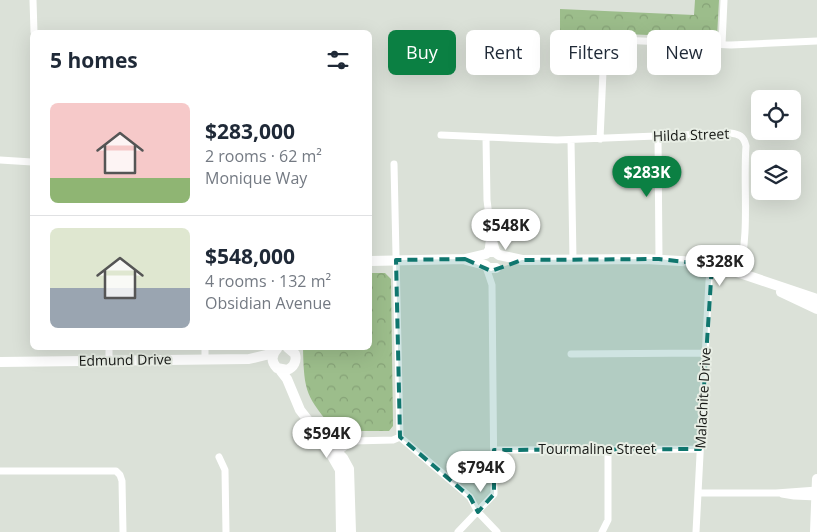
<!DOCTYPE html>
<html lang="en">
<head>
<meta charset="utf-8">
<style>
  :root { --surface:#fff; --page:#f2f2f3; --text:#1f2937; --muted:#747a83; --line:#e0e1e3; --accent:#0b8043 }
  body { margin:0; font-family:"Open Sans",sans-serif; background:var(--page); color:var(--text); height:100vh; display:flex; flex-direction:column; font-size:19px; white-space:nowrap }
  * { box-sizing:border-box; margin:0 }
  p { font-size:16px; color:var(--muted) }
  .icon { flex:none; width:28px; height:28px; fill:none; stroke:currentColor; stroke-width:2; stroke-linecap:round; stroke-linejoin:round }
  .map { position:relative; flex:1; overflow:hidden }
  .details { position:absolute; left:30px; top:30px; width:342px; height:320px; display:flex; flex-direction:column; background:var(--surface); border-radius:8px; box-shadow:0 5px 20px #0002 }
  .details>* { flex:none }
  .hud { position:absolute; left:388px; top:30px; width:354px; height:45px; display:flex; gap:10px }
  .fabs { position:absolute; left:751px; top:90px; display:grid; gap:10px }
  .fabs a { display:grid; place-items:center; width:50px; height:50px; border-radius:8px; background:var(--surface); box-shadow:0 5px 20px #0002; font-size:25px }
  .price { position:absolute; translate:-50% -42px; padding:0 11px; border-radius:18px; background:#fff; color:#222; font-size:16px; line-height:32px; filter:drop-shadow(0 1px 2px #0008) }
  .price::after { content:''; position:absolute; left:50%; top:30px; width:15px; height:11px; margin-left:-8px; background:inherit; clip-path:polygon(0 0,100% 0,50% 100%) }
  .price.selected { background:var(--accent); color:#fff }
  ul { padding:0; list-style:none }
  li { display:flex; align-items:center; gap:15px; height:125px; padding:0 20px }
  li+li { border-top:1px solid var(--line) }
  li span { display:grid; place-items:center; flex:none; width:140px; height:100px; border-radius:8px; color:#555 }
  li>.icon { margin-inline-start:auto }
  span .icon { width:60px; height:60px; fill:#fffc; stroke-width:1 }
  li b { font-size:21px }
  h2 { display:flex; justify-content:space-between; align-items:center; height:60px; padding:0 20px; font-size:21px }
  .pill { padding:0 18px; border-radius:8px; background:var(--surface); box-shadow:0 5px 20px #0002; font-size:18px; line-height:45px }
  .pill.selected { background:var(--accent); color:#fff }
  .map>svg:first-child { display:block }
  .park { fill:url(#park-crowns) }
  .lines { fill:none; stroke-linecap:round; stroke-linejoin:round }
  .street { stroke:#fff; stroke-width:7 }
  .secondary { stroke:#fff; stroke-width:10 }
  .marked { fill:#0f766e; fill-opacity:0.2; stroke:#0f766e; stroke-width:4; stroke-dasharray:10 6; stroke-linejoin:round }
  .labels { text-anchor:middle; stroke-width:4; stroke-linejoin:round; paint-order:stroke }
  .street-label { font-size:14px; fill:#161815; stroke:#e8eee5 }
</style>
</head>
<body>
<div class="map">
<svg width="817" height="532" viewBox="0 0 817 532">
  <defs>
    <pattern id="park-crowns" width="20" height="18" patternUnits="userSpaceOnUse" patternTransform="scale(1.25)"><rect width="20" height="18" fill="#9cbd8b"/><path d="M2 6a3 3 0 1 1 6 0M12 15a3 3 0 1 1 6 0" fill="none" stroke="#86a277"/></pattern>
  </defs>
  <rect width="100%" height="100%" fill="#dbe1d8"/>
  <path class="park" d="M695 0H719L717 37 714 38 560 31V9L694 15Z
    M370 273H385L391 279 393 426 389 431H335C306 396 304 393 303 348H370Z"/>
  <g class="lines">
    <path class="street" d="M33 0 34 32
      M722 44 724 0
      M441 135 557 140 730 133C739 134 744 136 746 146 743 187 750 232 739 273
      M658 136 659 259
      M486 137 487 200 491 232 497 253
      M600 139 604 49 609 42 620 40 731 45 817 41
      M571 140 573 260
      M0 160 32 162
      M394 164 400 437
      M486 254 488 252 490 233
      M109 348V360
      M205 348V360
      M571 354 705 353
      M494 450 700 449
      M335 454 353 441 393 440 400 437 470 497 478 512 497 532
      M219 457 225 470 226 532
      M0 471H116L120 475 122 481 123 532
      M698 493H776L817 490
      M782 494 794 496 817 497
      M458 532 494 494 492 285 486 267
      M602 532 608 520V449
      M696 532 709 281 712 265"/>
    <path class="secondary" d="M488 252H495L499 255 522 260 645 259 698 262 728 269 817 299
      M466 260 485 265 489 268H496
      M370 261 465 259 486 254
      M781 292 817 309
      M277 349C271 355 271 362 277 368L287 370C294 367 297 361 295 354L288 348
      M0 362 249 359 270 354 275 350
      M280 370 287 379 300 410 321 437 340 470 341 532
      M329 444 343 458 349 469 351 532
      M815 532 817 479"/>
  </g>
  <path class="marked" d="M465 259 491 271 522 260 659 259 712 265 700 449 494 450V494L478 512 470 497 400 437 396 260Z"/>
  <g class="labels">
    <g class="street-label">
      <text transform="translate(691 135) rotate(-2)" y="5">Hilda Street</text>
      <text transform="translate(125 360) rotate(-1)" y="5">Edmund Drive</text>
      <text transform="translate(703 398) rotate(-87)" y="5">Malachite Drive</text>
      <text x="597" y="454">Tourmaline Street</text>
    </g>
  </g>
</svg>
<div class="fabs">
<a><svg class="icon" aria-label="locate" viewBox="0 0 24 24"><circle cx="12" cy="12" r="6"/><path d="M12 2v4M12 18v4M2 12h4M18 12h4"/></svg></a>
<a><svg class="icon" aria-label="layers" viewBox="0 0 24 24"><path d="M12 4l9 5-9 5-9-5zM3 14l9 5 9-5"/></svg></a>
</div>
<b class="price selected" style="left:647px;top:198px">$283K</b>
<b class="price" style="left:506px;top:251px">$548K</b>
<b class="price" style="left:720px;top:287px">$328K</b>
<b class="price" style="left:327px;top:459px">$594K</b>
<b class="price" style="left:481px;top:493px">$794K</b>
<div class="hud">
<a class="pill selected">Buy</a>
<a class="pill">Rent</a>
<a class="pill">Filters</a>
<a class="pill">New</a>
</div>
<section class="details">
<h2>5 homes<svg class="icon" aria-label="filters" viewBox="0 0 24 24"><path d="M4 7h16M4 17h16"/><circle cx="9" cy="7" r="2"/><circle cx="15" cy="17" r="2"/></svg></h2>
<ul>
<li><span style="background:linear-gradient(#f6c9c9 75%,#8fb573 0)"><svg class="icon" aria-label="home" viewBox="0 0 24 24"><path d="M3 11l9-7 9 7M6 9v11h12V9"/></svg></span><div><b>$283,000</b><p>2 rooms · 62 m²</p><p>Monique Way</p></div></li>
<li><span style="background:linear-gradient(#dfe7d0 60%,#9aa5b1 0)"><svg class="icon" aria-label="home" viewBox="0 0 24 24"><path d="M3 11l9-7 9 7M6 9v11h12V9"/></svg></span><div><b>$548,000</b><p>4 rooms · 132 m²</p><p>Obsidian Avenue</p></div></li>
</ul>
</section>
</div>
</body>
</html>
